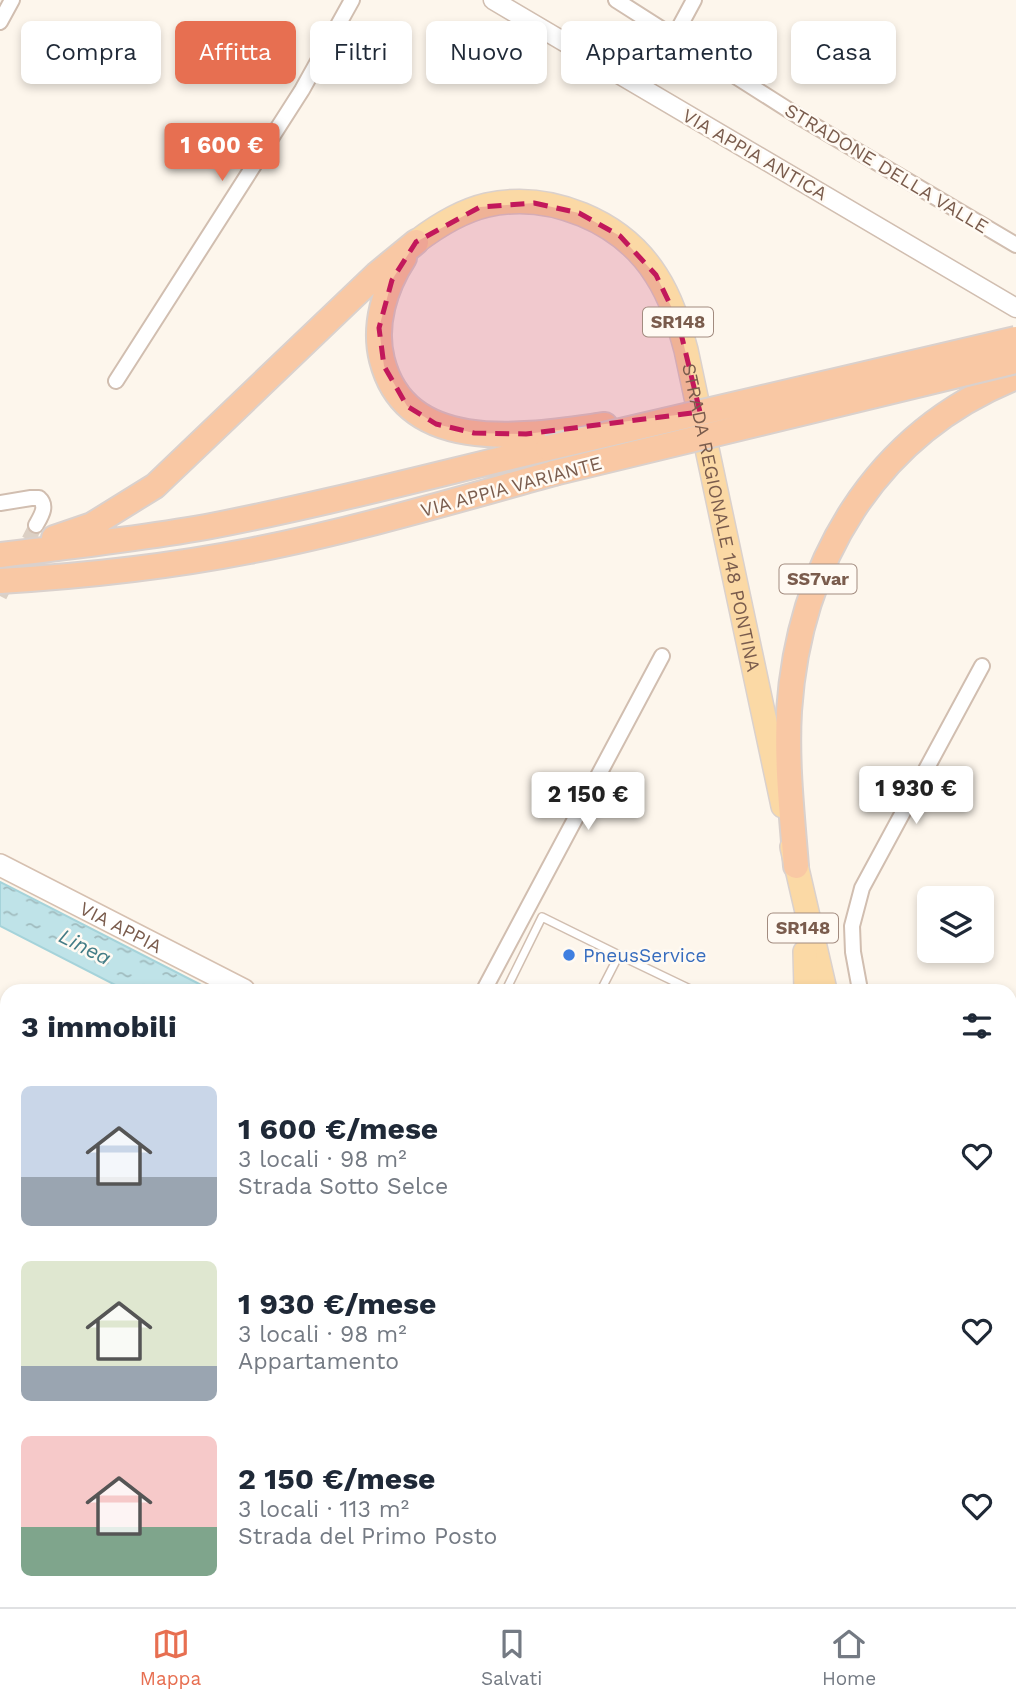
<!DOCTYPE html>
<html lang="it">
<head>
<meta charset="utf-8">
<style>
  :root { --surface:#fff; --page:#f6f6f7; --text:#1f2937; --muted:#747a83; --line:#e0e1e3; --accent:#e76f51 }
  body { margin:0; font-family:"Work Sans",sans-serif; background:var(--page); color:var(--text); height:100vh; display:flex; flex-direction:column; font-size:26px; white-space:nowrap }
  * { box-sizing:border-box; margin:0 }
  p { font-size:23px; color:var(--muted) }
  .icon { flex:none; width:38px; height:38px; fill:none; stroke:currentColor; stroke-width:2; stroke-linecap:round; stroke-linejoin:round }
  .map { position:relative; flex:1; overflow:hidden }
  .sheet { position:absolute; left:0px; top:984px; width:1017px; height:625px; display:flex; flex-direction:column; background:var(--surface); border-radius:21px 21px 0 0; box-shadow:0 4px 10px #0003 }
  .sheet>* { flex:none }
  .hud { position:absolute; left:21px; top:21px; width:975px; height:63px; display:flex; gap:14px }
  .buttons { position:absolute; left:917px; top:886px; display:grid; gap:14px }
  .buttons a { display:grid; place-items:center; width:77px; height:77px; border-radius:10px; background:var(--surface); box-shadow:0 4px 10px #0003; font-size:35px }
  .price { position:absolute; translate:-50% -60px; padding:0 16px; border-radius:7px; background:#fff; color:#222; font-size:23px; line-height:46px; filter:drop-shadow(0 2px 4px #0008) }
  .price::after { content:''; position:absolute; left:50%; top:42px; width:21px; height:16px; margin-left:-10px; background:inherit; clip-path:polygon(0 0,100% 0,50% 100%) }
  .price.current { background:var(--accent); color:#fff }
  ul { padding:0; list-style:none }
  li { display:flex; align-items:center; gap:21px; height:175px; padding:0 21px }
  li span { display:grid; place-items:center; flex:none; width:196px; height:140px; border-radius:10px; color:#555 }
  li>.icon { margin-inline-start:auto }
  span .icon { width:84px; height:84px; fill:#fffc; stroke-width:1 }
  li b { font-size:30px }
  h2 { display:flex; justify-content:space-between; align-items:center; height:84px; padding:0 21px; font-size:30px }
  .chip { padding:0 24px; border-radius:10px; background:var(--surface); box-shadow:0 4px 10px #0003; font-size:24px; line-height:63px }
  .chip.current { background:var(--accent); color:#fff }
  .tab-bar { display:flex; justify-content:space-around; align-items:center; height:98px; border-top:2px solid var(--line); background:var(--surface); font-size:19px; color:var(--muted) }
  .tab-bar a { display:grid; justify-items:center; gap:4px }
  .tab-bar .current { color:var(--accent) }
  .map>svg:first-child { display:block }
  .grass { fill:url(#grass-dots) }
  .water { fill:url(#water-ripples); stroke:#a5d3da; stroke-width:2 }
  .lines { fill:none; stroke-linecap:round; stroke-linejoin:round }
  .minor-tunnel { stroke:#dcd0c4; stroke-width:14; stroke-dasharray:14 7; stroke-linecap:butt }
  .service-casing { stroke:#d1beb0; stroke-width:10 }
  .minor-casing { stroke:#d1beb0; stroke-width:18 }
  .tertiary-casing { stroke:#d1beb0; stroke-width:21 }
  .secondary-casing { stroke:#d6c0b0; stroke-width:24 }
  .primary-casing { stroke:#dad1cd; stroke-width:26 }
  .trunk-casing { stroke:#dad1cd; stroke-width:28 }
  .service { stroke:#fff; stroke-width:7 }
  .minor { stroke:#fff; stroke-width:14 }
  .tertiary { stroke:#fff; stroke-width:18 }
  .secondary { stroke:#fff; stroke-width:21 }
  .primary { stroke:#fbd9a5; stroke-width:23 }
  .trunk { stroke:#f9c8a4; stroke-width:24 }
  .trunk-bridge-casing { stroke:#dad1cd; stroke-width:28; stroke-linecap:butt }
  .trunk-bridge { stroke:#f9c8a4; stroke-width:24 }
  .marked { fill:#c2185b; fill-opacity:0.2; stroke:#c2185b; stroke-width:5; stroke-dasharray:14 9; stroke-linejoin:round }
  .shop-dot { fill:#3f7fe0; stroke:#fffaf3; stroke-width:2.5 }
  .labels { text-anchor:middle; stroke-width:5; stroke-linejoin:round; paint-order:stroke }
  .shield { fill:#fffaf3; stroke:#a28b7f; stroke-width:2 }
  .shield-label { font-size:18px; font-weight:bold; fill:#7a5c4d }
  .street-label { font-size:19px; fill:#7a5c4d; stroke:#fffaf3 }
  .shop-label { font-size:19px; fill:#366cbe; stroke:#fffaf3; text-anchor:start }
  .water-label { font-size:21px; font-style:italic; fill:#437c86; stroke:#fffaf3 }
</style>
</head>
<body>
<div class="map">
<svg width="1016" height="1607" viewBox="0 0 1016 1607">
  <defs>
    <pattern id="grass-dots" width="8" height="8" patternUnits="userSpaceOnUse" patternTransform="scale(1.75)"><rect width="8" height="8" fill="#d8ecc9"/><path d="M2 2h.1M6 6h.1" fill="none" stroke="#b4c2a5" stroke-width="1.8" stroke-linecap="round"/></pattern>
    <pattern id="water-ripples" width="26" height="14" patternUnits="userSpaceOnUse" patternTransform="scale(1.75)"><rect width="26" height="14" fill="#bfe3e8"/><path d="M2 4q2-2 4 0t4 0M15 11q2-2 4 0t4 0" fill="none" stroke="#a0bbbe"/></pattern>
  </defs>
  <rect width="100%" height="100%" fill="#fdf6ec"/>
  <path class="grass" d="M1016 1070V1190L1010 1191V1082Z
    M1010 1222H1016V1284L1010 1277Z"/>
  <path class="water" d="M0 882 211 990H125L0 926Z
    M1010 1389 1016 1393V1453L1010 1450Z"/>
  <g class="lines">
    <path class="minor-tunnel" d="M0 596 36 525"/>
    <defs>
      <path id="service" d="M619 955 692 990
        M506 990 542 917 619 955 601 990
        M1010 1208H1016"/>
      <path id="minor" d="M616 0 798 116 1016 245
        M0 22 12 0
        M674 37 694 0
        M116 381 302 90 352 0
        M0 503 31 498H39C48 506 41 516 36 525
        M484 990 662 656
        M860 990 853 952 852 926 862 888 982 666
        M1010 1067 1016 1055
        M0 1414 7 1416
        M0 1514 7 1501
        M0 1568 7 1572
        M36 1601 38 1607
        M694 1601 700 1604 702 1601"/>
      <path id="tertiary" d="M493 0 1016 308"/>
      <g id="secondary">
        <path id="s1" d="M0 865 244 990"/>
        <path d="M1010 1379 1016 1382"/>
      </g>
      <g id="primary">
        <path id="s2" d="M416 242C437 226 461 211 487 205 550 191 622 221 656 275 671 298 679 324 686 350L783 806"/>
        <path d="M792 847 825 990"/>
        <path d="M805 952 806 990"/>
        <path d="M1010 1331 1016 1337"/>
        <path d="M721 1607 726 1601"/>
      </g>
      <path id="trunk" d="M404 258C385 287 373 325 382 360 407 458 530 435 605 425
        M54 538 92 525 155 486 377 274 416 242
        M0 555C69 547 138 539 206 527 321 505 434 475 548 448
        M0 581C84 576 167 567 249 551 352 531 453 501 554 473
        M796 866C792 815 786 763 789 711 799 563 874 434 1016 377"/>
    </defs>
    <use href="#service" class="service-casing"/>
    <use href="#minor" class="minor-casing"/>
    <use href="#tertiary" class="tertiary-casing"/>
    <use href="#secondary" class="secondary-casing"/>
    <use href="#primary" class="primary-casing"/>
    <use href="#trunk" class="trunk-casing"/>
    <use href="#service" class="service"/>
    <use href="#minor" class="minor"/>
    <use href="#tertiary" class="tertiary"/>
    <use href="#secondary" class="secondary"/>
    <use href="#primary" class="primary"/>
    <use href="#trunk" class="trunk"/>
    <defs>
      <path id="trunk-bridge" d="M548 448 1016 339
        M554 473 1016 361"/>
    </defs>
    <use href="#trunk-bridge" class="trunk-bridge-casing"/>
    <use href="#trunk-bridge" class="trunk-bridge"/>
  </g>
  <path class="marked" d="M534 203 579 213 620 236 656 275 678 321 700 412 526 434 474 433 436 424 407 406 384 366 379 328 392 280 416 242 480 207Z"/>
  <circle class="shop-dot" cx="569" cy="955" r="7"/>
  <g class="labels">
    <g class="shield">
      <rect x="643" y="307.5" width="70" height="29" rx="5"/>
      <rect x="779.5" y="564.5" width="77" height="29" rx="5"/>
      <rect x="768" y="913.5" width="70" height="29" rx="5"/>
    </g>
    <g class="shield-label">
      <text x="678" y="328">SR148</text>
      <text x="818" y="585">SS7var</text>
      <text x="803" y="934">SR148</text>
    </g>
    <g class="street-label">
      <text transform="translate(755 154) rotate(30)" y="7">VIA APPIA ANTICA</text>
      <text transform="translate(887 168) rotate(31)" y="7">STRADONE DELLA VALLE</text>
      <text transform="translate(511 486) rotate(-15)" y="7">VIA APPIA VARIANTE</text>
      <text dy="7" stroke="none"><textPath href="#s2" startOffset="527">STRADA REGIONALE 148 PONTINA</textPath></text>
      <text dy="7" stroke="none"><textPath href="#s1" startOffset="136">VIA APPIA</textPath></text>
    </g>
    <g class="shop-label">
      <text x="583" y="962">PneusService</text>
    </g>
    <g class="water-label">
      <text transform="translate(85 947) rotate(27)" y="7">Linea</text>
    </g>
  </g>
</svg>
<div class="buttons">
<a><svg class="icon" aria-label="layers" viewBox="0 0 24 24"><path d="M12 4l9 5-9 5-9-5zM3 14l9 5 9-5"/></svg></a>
</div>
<b class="price current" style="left:222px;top:183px">1 600 €</b>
<b class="price" style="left:916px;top:826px">1 930 €</b>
<b class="price" style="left:588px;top:832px">2 150 €</b>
<div class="hud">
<a class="chip">Compra</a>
<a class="chip current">Affitta</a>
<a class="chip">Filtri</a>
<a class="chip">Nuovo</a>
<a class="chip">Appartamento</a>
<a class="chip">Casa</a>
</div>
<section class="sheet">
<h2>3 immobili<svg class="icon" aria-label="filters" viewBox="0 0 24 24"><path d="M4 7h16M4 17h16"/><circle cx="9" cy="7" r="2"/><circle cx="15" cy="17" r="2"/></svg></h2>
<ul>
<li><span style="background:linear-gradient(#c9d6e8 65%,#9aa5b1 0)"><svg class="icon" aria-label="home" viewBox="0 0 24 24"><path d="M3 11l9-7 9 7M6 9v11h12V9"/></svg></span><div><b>1 600 €/mese</b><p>3 locali · 98 m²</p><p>Strada Sotto Selce</p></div><svg class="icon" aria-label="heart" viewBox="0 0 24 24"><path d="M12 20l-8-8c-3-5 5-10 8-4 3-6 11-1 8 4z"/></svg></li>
<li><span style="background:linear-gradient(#dfe7d0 75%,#9aa5b1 0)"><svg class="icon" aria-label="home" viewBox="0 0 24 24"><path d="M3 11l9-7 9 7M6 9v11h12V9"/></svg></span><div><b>1 930 €/mese</b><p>3 locali · 98 m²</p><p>Appartamento</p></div><svg class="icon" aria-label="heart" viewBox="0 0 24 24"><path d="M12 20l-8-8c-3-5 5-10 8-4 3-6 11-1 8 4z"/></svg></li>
<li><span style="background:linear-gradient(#f6c9c9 65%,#7fa58c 0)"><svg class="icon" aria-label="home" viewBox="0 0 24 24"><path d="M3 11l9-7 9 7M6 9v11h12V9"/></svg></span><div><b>2 150 €/mese</b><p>3 locali · 113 m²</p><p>Strada del Primo Posto</p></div><svg class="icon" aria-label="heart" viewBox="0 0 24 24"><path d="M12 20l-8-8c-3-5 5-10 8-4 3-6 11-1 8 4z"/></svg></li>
</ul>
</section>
</div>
<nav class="tab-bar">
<a class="current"><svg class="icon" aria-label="map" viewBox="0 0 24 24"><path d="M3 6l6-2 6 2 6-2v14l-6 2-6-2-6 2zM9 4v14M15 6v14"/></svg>Mappa</a>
<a><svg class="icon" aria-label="saved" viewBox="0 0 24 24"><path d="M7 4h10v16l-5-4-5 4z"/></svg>Salvati</a>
<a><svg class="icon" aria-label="home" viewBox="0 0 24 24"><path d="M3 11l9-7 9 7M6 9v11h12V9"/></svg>Home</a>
</nav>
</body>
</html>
